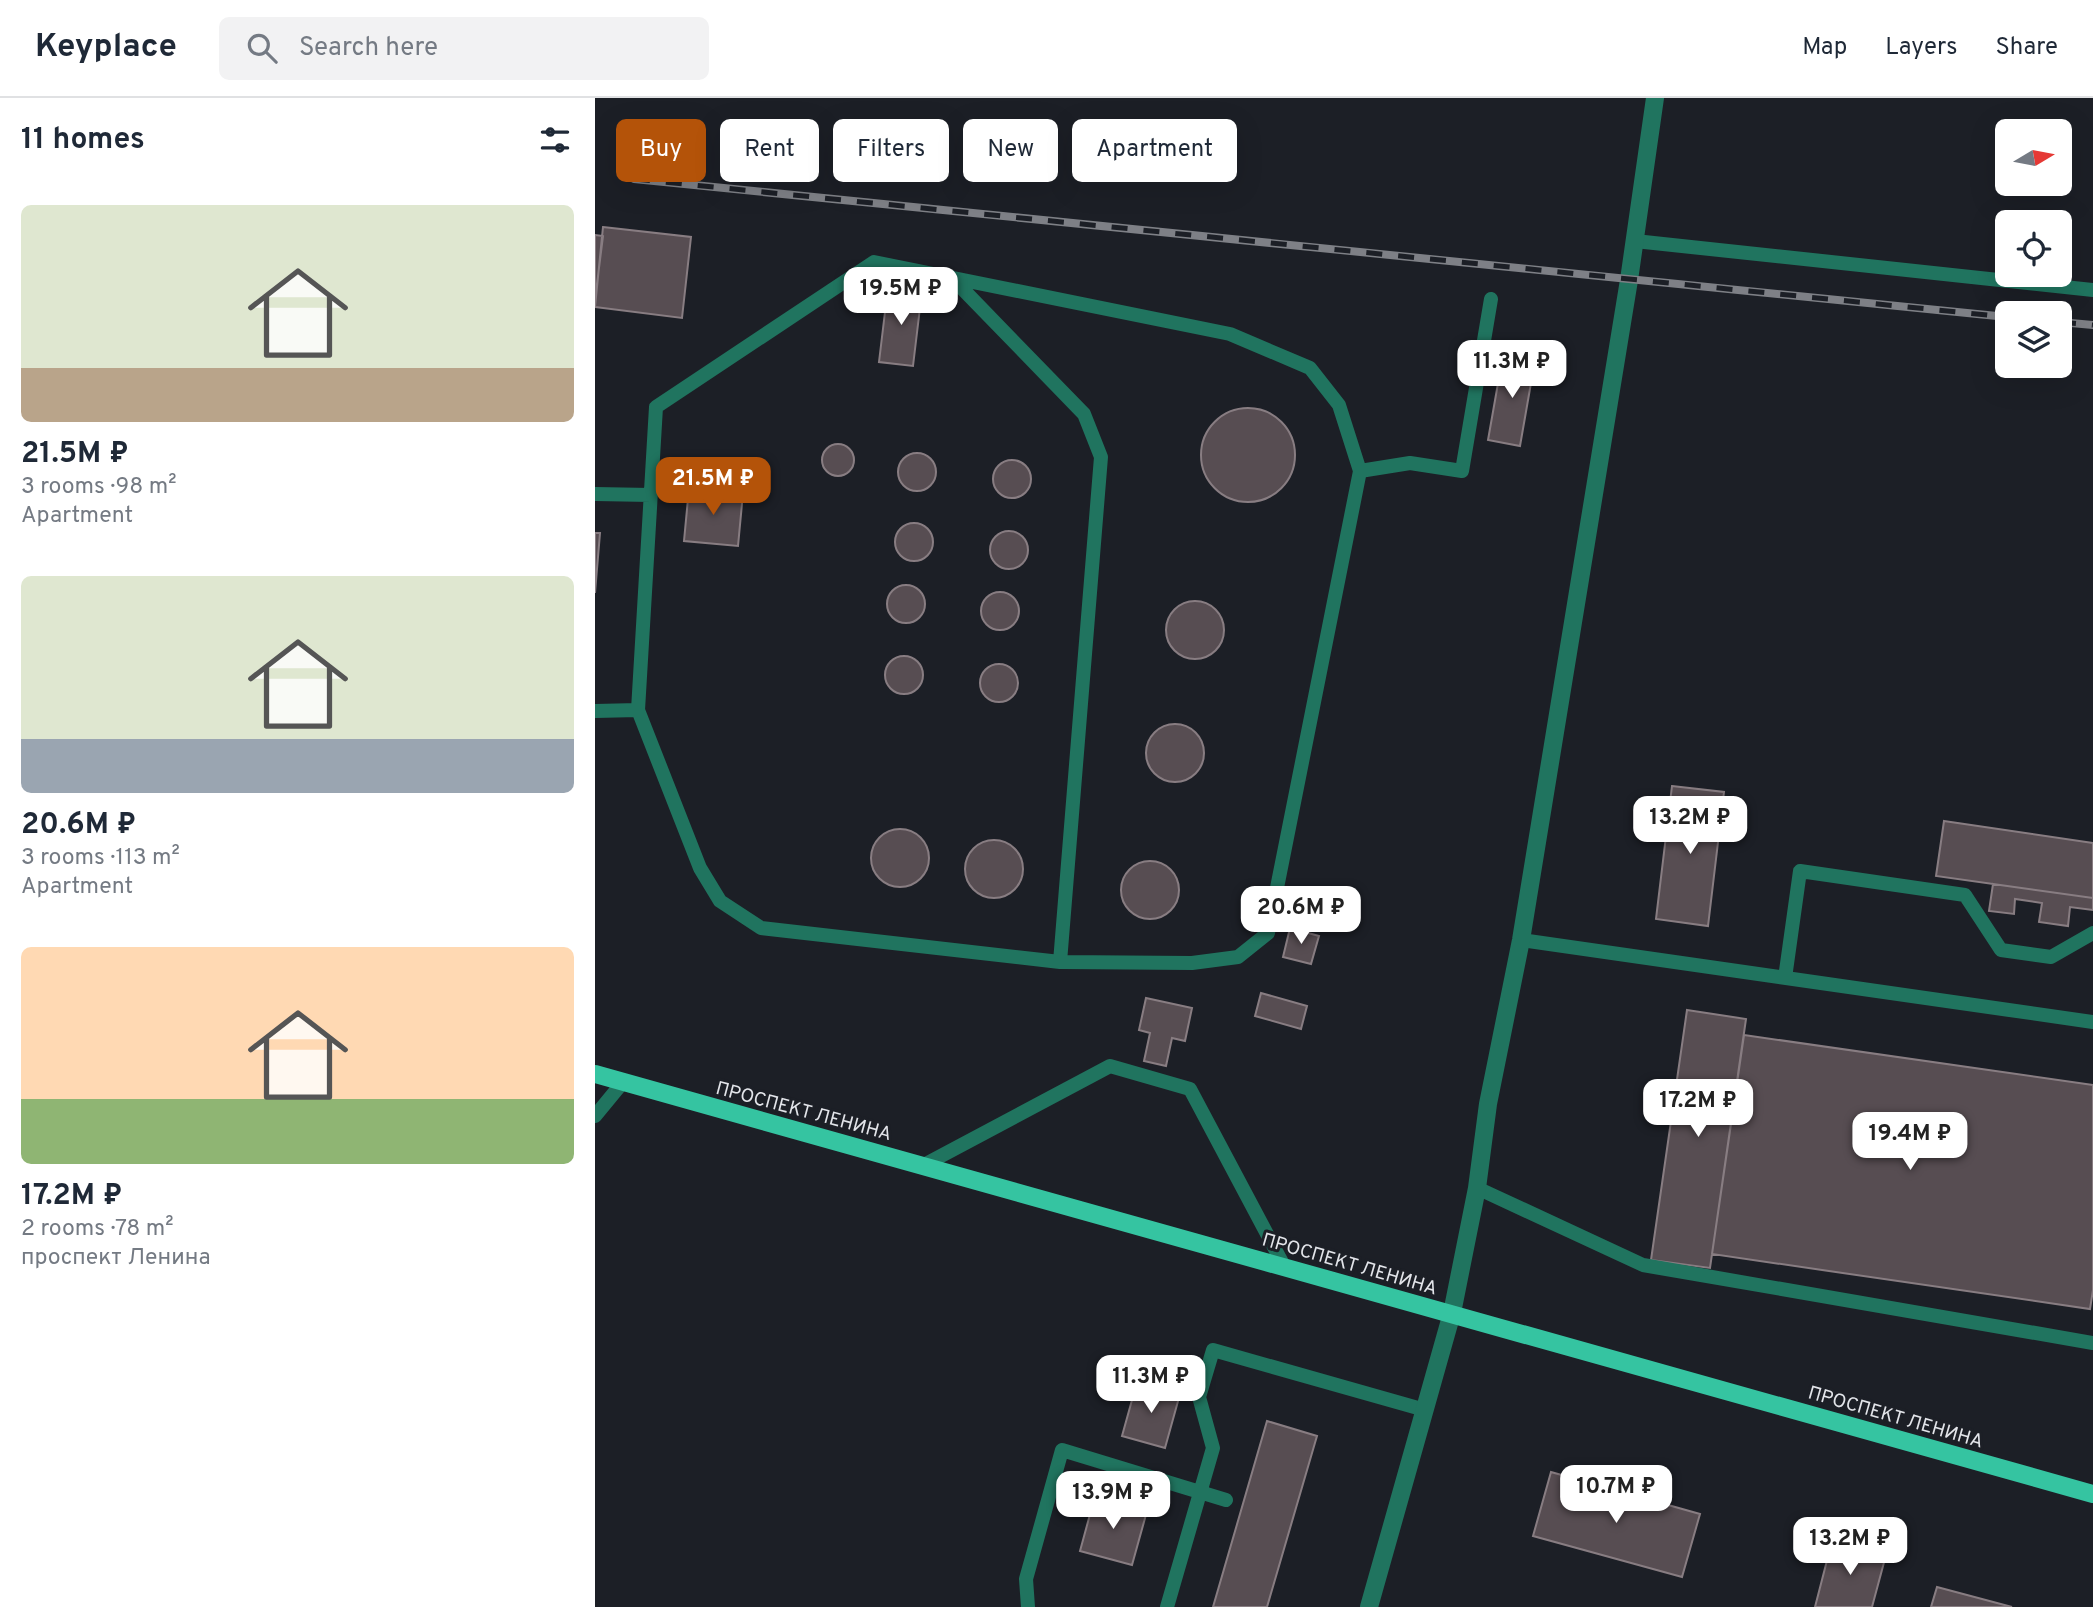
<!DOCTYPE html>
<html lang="en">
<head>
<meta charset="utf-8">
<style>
  :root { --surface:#fff; --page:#f2f2f3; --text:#1f2937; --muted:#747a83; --line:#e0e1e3; --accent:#b45309 }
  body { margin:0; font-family:Overpass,sans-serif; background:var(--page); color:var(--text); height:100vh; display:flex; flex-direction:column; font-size:26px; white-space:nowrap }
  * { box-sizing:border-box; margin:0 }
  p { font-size:23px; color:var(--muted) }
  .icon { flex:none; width:38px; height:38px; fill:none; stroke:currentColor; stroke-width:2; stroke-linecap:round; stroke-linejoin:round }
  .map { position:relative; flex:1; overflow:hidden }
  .drawer { display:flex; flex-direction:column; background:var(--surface); width:595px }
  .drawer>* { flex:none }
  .guide { position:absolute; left:21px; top:21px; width:665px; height:63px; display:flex; gap:14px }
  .needle { width:46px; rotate:80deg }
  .fabs { position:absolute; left:1400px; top:21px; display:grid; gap:14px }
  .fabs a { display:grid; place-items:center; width:77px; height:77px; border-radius:10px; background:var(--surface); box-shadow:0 7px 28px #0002; font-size:35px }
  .price { position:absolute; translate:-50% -60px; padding:0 16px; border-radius:14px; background:#fff; color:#222; font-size:23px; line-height:46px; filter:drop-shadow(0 2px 4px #0008) }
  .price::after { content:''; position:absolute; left:50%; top:42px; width:21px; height:16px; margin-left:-10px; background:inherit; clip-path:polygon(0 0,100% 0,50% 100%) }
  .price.current { background:var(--accent); color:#fff }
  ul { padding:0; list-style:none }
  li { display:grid; align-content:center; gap:14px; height:371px; padding:0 21px }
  li span { display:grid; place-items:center; height:217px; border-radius:10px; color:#555 }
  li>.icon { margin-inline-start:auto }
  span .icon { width:126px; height:126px; fill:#fffc; stroke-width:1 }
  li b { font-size:30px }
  h2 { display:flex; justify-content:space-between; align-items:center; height:84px; padding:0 21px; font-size:30px }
  .chip { padding:0 24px; border-radius:10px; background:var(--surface); box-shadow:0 7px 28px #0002; font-size:24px; line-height:63px }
  .chip.current { background:var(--accent); color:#fff }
  header { display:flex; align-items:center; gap:42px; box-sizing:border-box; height:98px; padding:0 35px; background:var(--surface); border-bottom:2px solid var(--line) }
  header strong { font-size:33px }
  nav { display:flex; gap:38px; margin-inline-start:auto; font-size:24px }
  .search { width:490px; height:63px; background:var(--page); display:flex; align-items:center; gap:18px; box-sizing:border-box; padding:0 24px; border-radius:10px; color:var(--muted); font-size:26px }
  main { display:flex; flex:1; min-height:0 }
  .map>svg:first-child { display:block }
  .building { fill:#574d52; stroke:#887d82; stroke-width:2 }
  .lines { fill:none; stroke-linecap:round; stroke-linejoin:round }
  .service { stroke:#20745f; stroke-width:14 }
  .minor { stroke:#20745f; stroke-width:18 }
  .primary { stroke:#35c4a1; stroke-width:18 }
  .rail-casing { stroke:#7e8086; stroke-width:8 }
  .rail { stroke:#1c1f26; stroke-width:5; stroke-dasharray:16; stroke-linecap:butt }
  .labels { text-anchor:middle; stroke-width:6; stroke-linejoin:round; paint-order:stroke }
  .street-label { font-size:19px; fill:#e3e5ea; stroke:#1c1f26 }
</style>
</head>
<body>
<header>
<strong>Keyplace</strong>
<div class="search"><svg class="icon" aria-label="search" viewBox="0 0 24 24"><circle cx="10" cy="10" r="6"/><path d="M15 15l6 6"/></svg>Search here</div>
<nav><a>Map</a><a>Layers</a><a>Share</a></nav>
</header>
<main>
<section class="drawer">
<h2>11 homes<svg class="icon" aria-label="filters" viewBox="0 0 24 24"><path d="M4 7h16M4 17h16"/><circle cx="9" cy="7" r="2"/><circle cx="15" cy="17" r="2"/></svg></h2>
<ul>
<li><span style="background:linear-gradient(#dfe7d0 75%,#b9a48a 0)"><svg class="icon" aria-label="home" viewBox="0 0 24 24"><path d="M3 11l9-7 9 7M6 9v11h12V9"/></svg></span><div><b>21.5M ₽</b><p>3 rooms · 98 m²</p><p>Apartment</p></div></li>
<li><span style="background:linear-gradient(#dfe7d0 75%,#9aa5b1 0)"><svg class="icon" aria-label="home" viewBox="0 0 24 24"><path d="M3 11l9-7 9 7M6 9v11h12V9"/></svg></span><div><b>20.6M ₽</b><p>3 rooms · 113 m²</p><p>Apartment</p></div></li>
<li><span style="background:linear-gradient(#ffd9b3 70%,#8fb573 0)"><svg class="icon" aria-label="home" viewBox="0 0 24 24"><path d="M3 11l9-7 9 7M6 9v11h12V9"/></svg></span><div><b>17.2M ₽</b><p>2 rooms · 78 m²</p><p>проспект Ленина</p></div></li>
</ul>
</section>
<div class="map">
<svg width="1498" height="1509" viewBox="0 0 1498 1509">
  <rect width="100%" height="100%" fill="#1c1f26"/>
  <path class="building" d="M8 129 96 139 87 220 0 209Z
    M0 137 8 138 0 202Z
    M293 189 327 193 318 268 284 264Z
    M908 257 940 262 925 348 893 342Z
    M606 357a47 47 0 1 1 94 0a47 47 0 1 1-94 0Z
    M227 362a16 16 0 1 1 32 0a16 16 0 1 1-32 0Z
    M303 374a19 19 0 1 1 38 0a19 19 0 1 1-38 0Z
    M398 381a19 19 0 1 1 38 0a19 19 0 1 1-38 0Z
    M94 390 148 395 143 448 89 443Z
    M300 444a19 19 0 1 1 38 0a19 19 0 1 1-38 0Z
    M395 452a19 19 0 1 1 38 0a19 19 0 1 1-38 0Z
    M0 435H5L0 495Z
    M292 506a19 19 0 1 1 38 0a19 19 0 1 1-38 0Z
    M386 513a19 19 0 1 1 38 0a19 19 0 1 1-38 0Z
    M571 532a29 29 0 1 1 58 0a29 29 0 1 1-58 0Z
    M290 577a19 19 0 1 1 38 0a19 19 0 1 1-38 0Z
    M385 585a19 19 0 1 1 38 0a19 19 0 1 1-38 0Z
    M551 655a29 29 0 1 1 58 0a29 29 0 1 1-58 0Z
    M1077 688 1129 694 1113 828 1061 821Z
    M1349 723 1498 745V800L1341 778Z
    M276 760a29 29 0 1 1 58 0a29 29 0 1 1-58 0Z
    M370 771a29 29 0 1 1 58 0a29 29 0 1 1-58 0Z
    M526 792a29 29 0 1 1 58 0a29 29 0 1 1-58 0Z
    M1398 786 1498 800V812L1475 809 1473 828 1444 824 1447 805 1420 801 1419 816 1394 813Z
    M695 830 724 838 716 866 688 859Z
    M666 895 712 908 706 931 660 918Z
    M551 900 597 910 590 943 577 940 571 968 549 963 555 935 544 932Z
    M1092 912 1151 921 1115 1170 1056 1162Z
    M1149 937 1498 987V1192L1495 1211 1117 1156Z
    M542 1284 585 1296 570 1350 527 1338Z
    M672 1323 722 1338 672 1509H618Z
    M956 1374 1105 1416 1087 1479 938 1438Z
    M500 1398 552 1413 537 1467 485 1453Z
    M1237 1443 1291 1457 1277 1509H1220Z
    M1342 1489 1417 1509H1336Z"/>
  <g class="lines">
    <path class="service" d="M1040 143 1498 192
      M279 164 635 236 715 270 744 307 765 373 673 835 643 859 597 865 465 864 166 830 125 803 105 770 43 612 61 309Z
      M356 179 489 316 506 359 465 864
      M765 373 815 365 867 373 896 201
      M0 396 56 397
      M0 613 43 612
      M926 842 1498 924
      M1190 880 1205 773 1370 797 1406 852 1456 859 1498 835
      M0 1018 28 984
      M329 1067 515 968 595 991 689 1168
      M882 1090 1048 1167 1498 1245
      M433 1509 431 1481 467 1352 631 1402
      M572 1509 618 1350 604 1299 618 1252 830 1312"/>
    <path class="minor" d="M774 1509 857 1215 882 1090 893 1006 926 842 1034 182 1060 0"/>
    <path class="primary" d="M0 976 1498 1396"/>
    <defs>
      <path id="rail" d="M39 81 1412 219
        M1465 224 1498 227"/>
    </defs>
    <use href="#rail" class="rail-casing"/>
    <use href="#rail" class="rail"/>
  </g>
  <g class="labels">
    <g class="street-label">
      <text transform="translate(209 1012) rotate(15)" y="7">ПРОСПЕКТ ЛЕНИНА</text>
      <text transform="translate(755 1165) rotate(16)" y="7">ПРОСПЕКТ ЛЕНИНА</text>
      <text transform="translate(1301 1318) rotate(16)" y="7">ПРОСПЕКТ ЛЕНИНА</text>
    </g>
  </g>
</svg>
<div class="fabs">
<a><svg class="needle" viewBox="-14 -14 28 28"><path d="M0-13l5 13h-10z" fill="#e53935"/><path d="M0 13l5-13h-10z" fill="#747a83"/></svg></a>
<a><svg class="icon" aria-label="locate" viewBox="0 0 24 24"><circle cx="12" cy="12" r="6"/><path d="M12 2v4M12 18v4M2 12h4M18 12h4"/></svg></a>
<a><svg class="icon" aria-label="layers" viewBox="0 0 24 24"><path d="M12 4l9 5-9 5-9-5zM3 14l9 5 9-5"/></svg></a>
</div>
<b class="price" style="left:306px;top:229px">19.5M ₽</b>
<b class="price" style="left:917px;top:302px">11.3M ₽</b>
<b class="price current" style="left:118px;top:419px">21.5M ₽</b>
<b class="price" style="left:1095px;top:758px">13.2M ₽</b>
<b class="price" style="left:706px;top:848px">20.6M ₽</b>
<b class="price" style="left:1103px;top:1041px">17.2M ₽</b>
<b class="price" style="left:1315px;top:1074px">19.4M ₽</b>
<b class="price" style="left:556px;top:1317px">11.3M ₽</b>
<b class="price" style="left:1021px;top:1427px">10.7M ₽</b>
<b class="price" style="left:518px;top:1433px">13.9M ₽</b>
<b class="price" style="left:1255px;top:1479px">13.2M ₽</b>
<div class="guide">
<a class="chip current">Buy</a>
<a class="chip">Rent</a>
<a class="chip">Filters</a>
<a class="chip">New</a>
<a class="chip">Apartment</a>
</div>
</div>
</main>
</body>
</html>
